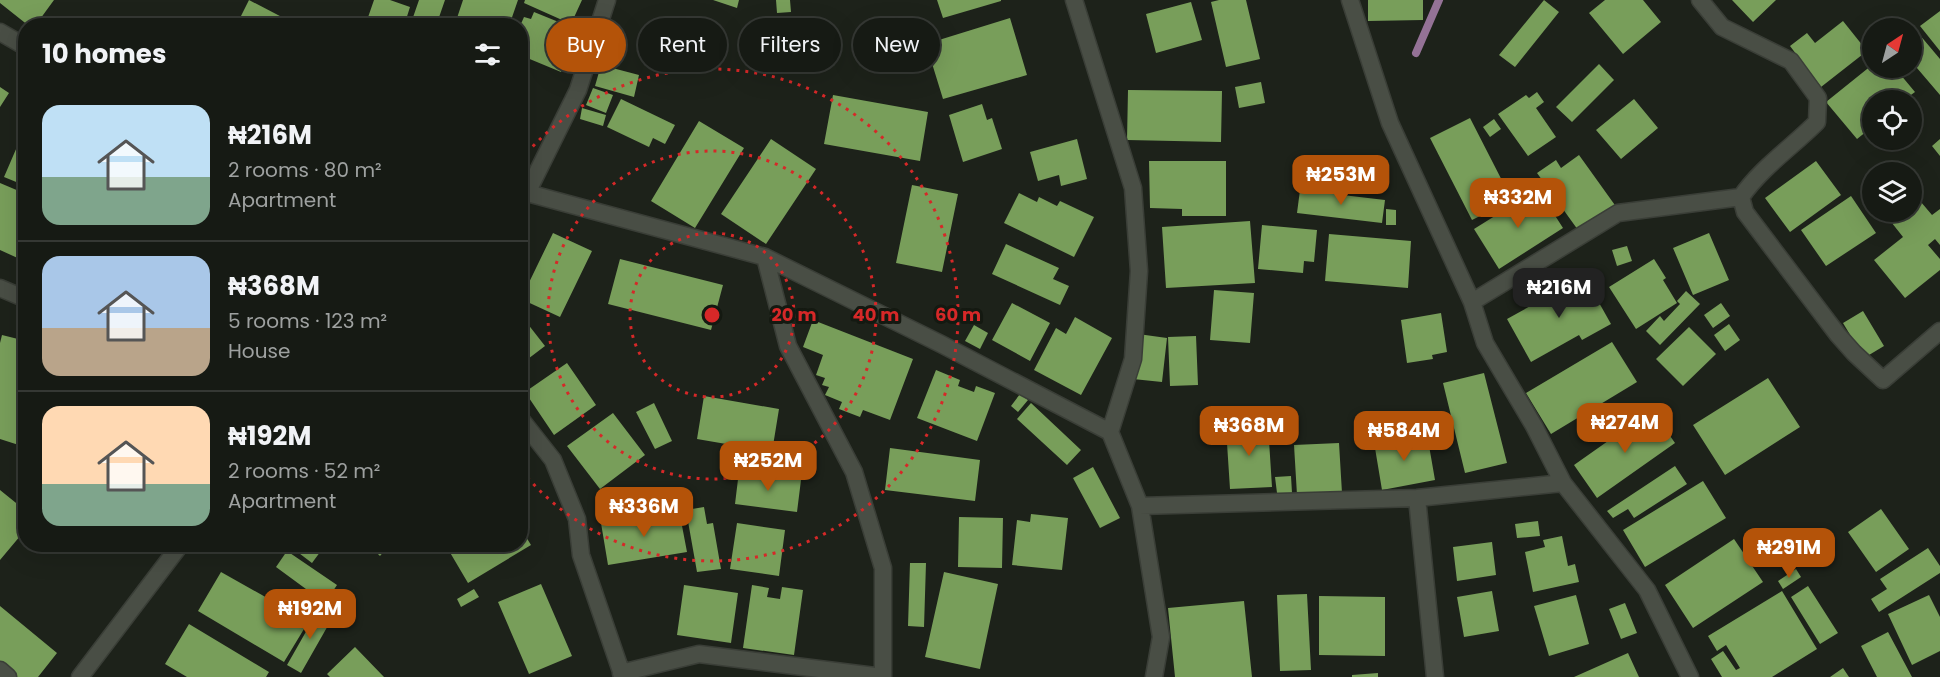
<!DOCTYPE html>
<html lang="en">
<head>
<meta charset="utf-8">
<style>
  :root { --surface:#161a14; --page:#232722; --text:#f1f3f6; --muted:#9ea1a0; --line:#353834; --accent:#b45309 }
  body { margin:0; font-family:Poppins,sans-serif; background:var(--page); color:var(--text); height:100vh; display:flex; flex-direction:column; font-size:22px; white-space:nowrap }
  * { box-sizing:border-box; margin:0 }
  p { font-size:20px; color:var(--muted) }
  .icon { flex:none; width:33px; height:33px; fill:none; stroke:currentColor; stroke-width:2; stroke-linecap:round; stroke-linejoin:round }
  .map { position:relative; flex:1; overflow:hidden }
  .panel { position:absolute; left:18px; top:18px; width:510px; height:534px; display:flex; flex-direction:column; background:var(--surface); border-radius:24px; box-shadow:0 6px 24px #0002,0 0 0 2px var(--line) }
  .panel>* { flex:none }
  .guide { position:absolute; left:546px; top:18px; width:570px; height:54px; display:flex; gap:12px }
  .needle { width:39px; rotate:36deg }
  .tools { position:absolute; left:1862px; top:18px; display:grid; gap:12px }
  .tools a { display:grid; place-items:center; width:60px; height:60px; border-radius:50%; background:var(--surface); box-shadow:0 6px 24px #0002,0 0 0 2px var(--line); font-size:30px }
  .price { position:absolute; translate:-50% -51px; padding:0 14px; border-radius:12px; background:var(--accent); color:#fff; font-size:20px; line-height:39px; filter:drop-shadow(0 2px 3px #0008) }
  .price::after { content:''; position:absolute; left:50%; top:36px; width:18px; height:14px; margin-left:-9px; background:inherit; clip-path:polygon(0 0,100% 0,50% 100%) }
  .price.current { background:#222; color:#fff }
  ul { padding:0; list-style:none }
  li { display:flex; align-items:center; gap:18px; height:150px; padding:0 24px }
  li+li { border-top:2px solid var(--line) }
  li span { display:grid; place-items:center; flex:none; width:168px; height:120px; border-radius:18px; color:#555 }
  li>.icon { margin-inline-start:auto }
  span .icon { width:72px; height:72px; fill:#fffc; stroke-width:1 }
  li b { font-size:26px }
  h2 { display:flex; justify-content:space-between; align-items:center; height:72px; padding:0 24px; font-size:26px }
  .tag { padding:0 21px; border-radius:27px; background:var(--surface); box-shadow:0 6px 24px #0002,0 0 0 2px var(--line); font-size:21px; line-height:54px }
  .tag.current { background:var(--accent); color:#fff }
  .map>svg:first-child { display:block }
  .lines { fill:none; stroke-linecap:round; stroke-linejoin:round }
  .stream { stroke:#947296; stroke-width:8 }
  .building { fill:#789e5a }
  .minor-casing { stroke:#3a3e37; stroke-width:19 }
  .minor { stroke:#494e45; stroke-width:16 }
  .ring { fill:none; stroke:#d62828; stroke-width:3; stroke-dasharray:3 6 }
  .centre { fill:#d62828; stroke:#141911; stroke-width:3 }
  .ring-label { font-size:18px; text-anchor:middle; font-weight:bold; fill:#d62828; stroke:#141911; stroke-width:6; stroke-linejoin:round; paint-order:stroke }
</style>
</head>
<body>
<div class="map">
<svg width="1940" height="677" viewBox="0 0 1940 677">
  <rect width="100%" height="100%" fill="#1d221a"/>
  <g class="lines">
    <path class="stream" d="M1416 53 1439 0"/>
  </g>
  <path class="building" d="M0 0H54L35 26H29L0 3Z
    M249 0 299 26H236Z
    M374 0H390L410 7 404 26H365Z
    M419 0H445L436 26H410Z
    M463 0H518L509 26H478L457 18Z
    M525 0H582L571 24 524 3Z
    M713 0H739L737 8Z
    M776 0H790L791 12 777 13Z
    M937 0H1001V1L943 18Z
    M1219 0H1246L1260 59 1226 67 1211 2Z
    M1368 0H1423V20L1368 21Z
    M1544 0 1559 12 1515 67 1499 55Z
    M1605 0H1643L1661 22 1623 54 1589 13Z
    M1732 0H1776L1753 22Z
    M1191 2 1202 40 1156 53 1146 14Z
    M1940 11V51L1920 26Z
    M534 12 566 25 563 32 575 37 561 72 520 55V26L524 17 531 19Z
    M1010 18 1027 75 943 99 926 44Z
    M1843 21 1867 51 1821 87 1790 46 1807 33 1815 43Z
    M1919 34 1940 59V95L1911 61V41Z
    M1599 64 1614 80 1572 122 1556 107Z
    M601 65 639 75 634 97 595 86Z
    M1872 65V68H1895L1915 92 1904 100H1872V127L1857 139 1826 102Z
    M1261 82 1265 103 1239 108 1235 87Z
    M0 87 9 93 0 107Z
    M593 88 613 95 606 113 586 105Z
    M1128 90 1222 91 1221 142 1127 140Z
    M1537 92 1544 102 1536 108 1556 137 1528 156 1498 114 1526 95 1529 98Z
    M833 95 928 112 920 161 824 144Z
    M621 99 675 125 665 144 653 138 649 147 607 127Z
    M1634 99 1658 128 1621 159 1596 130Z
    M982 104 987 120 992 118 1002 149 963 162 949 115Z
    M582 108 606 115 603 126 580 119Z
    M1470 118 1512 200 1472 220 1430 138Z
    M1494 119 1501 129 1490 137 1483 127Z
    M699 121 744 148 695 228 651 201Z
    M26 126V186L4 177Z
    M771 139 816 169 766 244 721 214Z
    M1077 139 1087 179 1061 186 1059 175 1038 181 1030 152Z
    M1940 139V156L1932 146Z
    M1579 155 1617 208 1598 222 1595 217 1578 230 1537 173 1556 160 1561 168Z
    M1149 161H1226V216H1182V209L1150 208Z
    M1816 161 1841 195 1790 232 1765 198Z
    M0 183 26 194V252L22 260 0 250Z
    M912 185 958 194 942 272 896 263Z
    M1538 189 1563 228 1499 269 1474 229Z
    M1300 190 1385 200 1382 223 1297 213Z
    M1019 193 1037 202 1039 197 1057 206 1060 201 1094 217 1074 257 1004 223Z
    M1915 195 1932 215 1940 209V245L1935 239 1928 245 1940 259V270L1905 298 1874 260 1903 237 1888 218 1895 212H1911V199Z
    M1851 196 1876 233 1826 266 1801 230Z
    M1386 209 1396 210V225H1386Z
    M1250 221 1255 283 1166 288 1162 227Z
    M1262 225 1317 230 1314 262 1304 261 1303 273 1258 269Z
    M553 233 592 251 560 317 521 299Z
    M1709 233 1729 280 1693 295 1673 248Z
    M1329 234 1411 241 1408 288 1325 281Z
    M1006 244 1059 268 1053 279 1069 286 1060 305 992 274Z
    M1627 246 1632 261 1617 266 1612 250Z
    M620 259 723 285 711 330 608 304Z
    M1654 259 1666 278 1663 280 1677 303 1636 329 1609 287Z
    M1584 276 1611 324 1582 340 1579 335 1531 362 1507 319Z
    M1214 290 1254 293 1250 343 1210 340Z
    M1686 291 1700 304 1660 345 1646 331 1660 316 1664 321 1680 304 1677 301Z
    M1012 303 1050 323 1030 361 992 340Z
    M1721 303 1730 316 1713 328 1704 315Z
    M1863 311 1884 346 1864 358 1843 323Z
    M1441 313 1447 352 1432 355 1433 359 1407 363 1401 320Z
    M520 314 545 346 520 365Z
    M1075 317 1112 338 1081 395 1034 370 1056 328 1066 334Z
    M813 320 913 359 890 420 863 410 860 417 839 409 842 402 825 395 829 387 822 385 825 378 816 375 823 355 803 347Z
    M1729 324 1740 340 1725 351 1714 335Z
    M974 325 988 333 980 349 965 341Z
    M1689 327 1716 354 1683 386 1656 359Z
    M1138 334 1167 338 1162 382 1133 379Z
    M2 335 26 341 25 447 0 439V343Z
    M1196 336 1198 385 1170 386 1168 337Z
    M1612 342 1637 382 1551 434 1526 393Z
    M567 363 596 405 554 435 525 392Z
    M936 370 960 380 958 386 974 392 976 386 995 393 977 441 917 418Z
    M1484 373 1507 463 1465 473 1443 383Z
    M1768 378 1800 427 1725 475 1693 425Z
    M1020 394 1028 400 1018 412 1011 406Z
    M704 396 779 409 772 452 697 439Z
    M654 403 672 441 655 449 636 412Z
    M1031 403 1081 450 1067 465 1017 419Z
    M1652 410 1675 443 1597 498 1574 465Z
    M613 413 645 455 600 489 567 446Z
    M1268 425 1272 487 1230 489 1226 428Z
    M1427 434 1435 480 1382 490 1374 442Z
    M1339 443 1342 493 1297 495 1294 445Z
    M890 448 980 460 975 501 885 490Z
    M1675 466 1687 484 1634 518 1628 509 1613 518 1607 511Z
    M1093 467 1120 518 1100 528 1073 478Z
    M739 471 801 480 797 512 735 504Z
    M1291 476 1292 493H1277L1275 477Z
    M1703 481 1726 518 1645 567 1623 530Z
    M0 490 26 511V529L0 560Z
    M704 507 707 524 713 523 721 569 697 572 686 510Z
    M1881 509 1909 549 1876 572 1848 532Z
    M679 510 687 552 608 565 601 523Z
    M1031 514 1068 518 1062 570 1012 565 1017 520 1030 522Z
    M959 517 1003 518 1002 568 958 567Z
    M1538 521 1540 536 1517 538 1515 524Z
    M737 523 785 530 779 576 730 569Z
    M520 527 531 545 468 583 445 544H520Z
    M1562 536 1568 566 1575 564 1579 582 1533 592 1525 552 1545 547 1543 540Z
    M1734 539 1763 582 1693 628 1665 585Z
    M1492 542 1496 575 1457 581 1453 547Z
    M287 544H326L312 563Z
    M368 544H390L380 556Z
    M1928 548 1940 566V573L1879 612 1871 599 1887 589 1880 579Z
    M287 551 337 585 325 603 276 567Z
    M910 563H926L924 627 908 626Z
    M1796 569 1801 577 1783 589 1778 581Z
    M221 572 269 599 264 607 269 610 273 604 281 608 283 605 297 613 295 617 307 624 284 662 198 611Z
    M944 572 998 584 980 669 925 657Z
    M541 584 572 656 529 674 498 602Z
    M684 585 738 593 731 643 677 635Z
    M752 585 769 588 767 597 780 599 782 587 803 590 794 655 743 648Z
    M1808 586 1838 633 1820 644 1791 597Z
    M474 589 479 597 461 607 457 599Z
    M1492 591 1499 631 1464 637 1457 597Z
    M1782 591 1817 649 1772 677H1722L1711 659 1723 651 1736 670 1740 668 1726 645 1717 651 1708 636Z
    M1307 594 1311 670 1280 671 1277 595Z
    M1576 595 1589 644 1549 656 1534 606Z
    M1929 595 1940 617V651L1912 665 1888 614Z
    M1319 596 1385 597V656L1319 655Z
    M1244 601 1252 677H1175L1168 608Z
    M1625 603 1637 633 1621 639 1609 609Z
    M0 606 57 653 38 677H13L0 667Z
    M320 607 334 615 301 673 287 665Z
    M189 624 269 672 266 677H187L165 664Z
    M1888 632 1912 677H1877L1861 646Z
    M355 647 384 677H330L327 674Z
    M1628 653 1639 677H1574Z
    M1843 668 1849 677H1830Z
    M1378 673V677H1352V675Z"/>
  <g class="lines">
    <defs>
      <path id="minor" d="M1074 0 1133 188 1139 271 1133 359 1110 432
        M1350 0 1390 123 1472 302 1485 343 1534 426 1563 483 1647 590 1690 677
        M0 32 26 47
        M520 191 765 257 941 344 1110 432 1140 506 1161 637 1154 677
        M527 193 578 90 607 0
        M1741 197 1745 212 1838 335 1854 353 1883 380 1940 331
        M765 257 788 346 854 472 883 568V677
        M0 288 26 299
        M1472 302 1618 213 1741 197C1761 168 1792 147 1817 122L1818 98 1791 61 1722 27 1700 0
        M520 418 553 460 577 519 581 555 623 677
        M1417 498 1435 677
        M1140 506 1417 498 1563 483
        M0 670 8 677
        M621 673 699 654 883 677
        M80 677 181 544"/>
    </defs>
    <use href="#minor" class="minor-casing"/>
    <use href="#minor" class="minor"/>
  </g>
  <g class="ring">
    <circle cx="712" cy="315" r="82"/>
    <circle cx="712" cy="315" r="164"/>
    <path d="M521 160A246 246 0 1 1 521 470"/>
  </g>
  <circle cx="712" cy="315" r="9" class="centre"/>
  <g class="ring-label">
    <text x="794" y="321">20 m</text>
    <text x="876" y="321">40 m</text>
    <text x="958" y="321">60 m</text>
  </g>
</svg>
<div class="tools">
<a><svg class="needle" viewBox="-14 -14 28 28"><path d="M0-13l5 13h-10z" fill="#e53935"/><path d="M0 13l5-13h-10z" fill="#9ea1a0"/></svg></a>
<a><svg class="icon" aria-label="locate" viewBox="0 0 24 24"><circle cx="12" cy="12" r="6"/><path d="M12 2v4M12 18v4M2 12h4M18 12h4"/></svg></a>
<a><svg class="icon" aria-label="layers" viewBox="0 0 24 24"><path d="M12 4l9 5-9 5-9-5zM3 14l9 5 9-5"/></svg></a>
</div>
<b class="price" style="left:1341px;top:206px">₦253M</b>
<b class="price" style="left:1518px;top:229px">₦332M</b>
<b class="price current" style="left:1559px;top:319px">₦216M</b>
<b class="price" style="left:1625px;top:454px">₦274M</b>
<b class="price" style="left:1249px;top:457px">₦368M</b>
<b class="price" style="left:1404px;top:462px">₦584M</b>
<b class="price" style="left:768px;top:492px">₦252M</b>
<b class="price" style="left:644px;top:538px">₦336M</b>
<b class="price" style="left:1789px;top:579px">₦291M</b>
<b class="price" style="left:310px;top:640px">₦192M</b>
<div class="guide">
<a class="tag current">Buy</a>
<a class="tag">Rent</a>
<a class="tag">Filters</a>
<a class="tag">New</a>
</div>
<section class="panel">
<h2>10 homes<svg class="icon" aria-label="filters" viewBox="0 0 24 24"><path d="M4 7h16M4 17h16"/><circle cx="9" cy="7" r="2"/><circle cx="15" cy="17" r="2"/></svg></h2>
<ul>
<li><span style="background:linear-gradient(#bfe0f5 60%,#7fa58c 0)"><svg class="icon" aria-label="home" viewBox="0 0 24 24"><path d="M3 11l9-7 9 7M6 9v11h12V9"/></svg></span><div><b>₦216M</b><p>2 rooms · 80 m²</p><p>Apartment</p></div></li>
<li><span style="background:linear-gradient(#a9c7e8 60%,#b9a48a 0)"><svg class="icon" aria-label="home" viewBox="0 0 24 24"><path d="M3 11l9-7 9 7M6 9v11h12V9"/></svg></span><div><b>₦368M</b><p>5 rooms · 123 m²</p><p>House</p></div></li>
<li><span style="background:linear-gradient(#ffd9b3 65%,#7fa58c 0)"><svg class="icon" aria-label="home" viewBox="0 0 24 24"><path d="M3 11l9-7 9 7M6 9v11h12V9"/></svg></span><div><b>₦192M</b><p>2 rooms · 52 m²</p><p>Apartment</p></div></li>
</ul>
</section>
</div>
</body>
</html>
